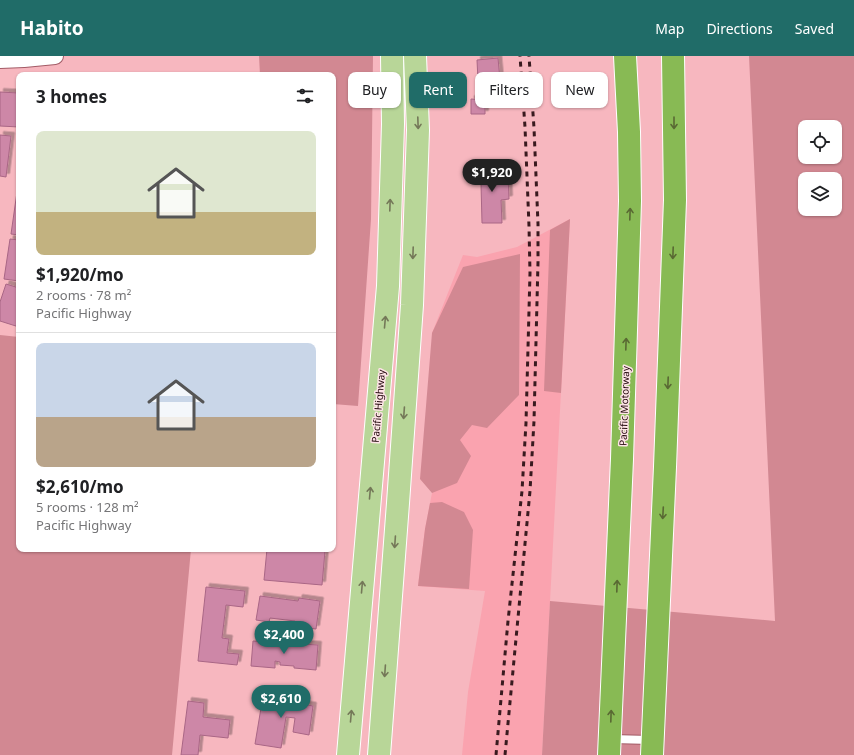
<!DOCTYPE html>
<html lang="en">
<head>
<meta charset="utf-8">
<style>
  :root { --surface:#fff; --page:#f2f2f2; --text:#202124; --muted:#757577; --line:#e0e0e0; --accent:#206c68 }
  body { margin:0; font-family:"Noto Sans",sans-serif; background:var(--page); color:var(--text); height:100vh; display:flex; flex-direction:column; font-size:15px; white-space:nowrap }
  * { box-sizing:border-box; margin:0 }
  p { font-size:13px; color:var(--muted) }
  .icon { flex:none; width:22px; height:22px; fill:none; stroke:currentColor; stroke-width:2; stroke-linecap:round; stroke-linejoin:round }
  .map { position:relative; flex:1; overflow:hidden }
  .side { position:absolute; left:16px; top:16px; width:320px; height:480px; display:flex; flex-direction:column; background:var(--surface); border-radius:8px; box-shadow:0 1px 3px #0004 }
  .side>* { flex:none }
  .top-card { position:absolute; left:348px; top:16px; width:380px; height:36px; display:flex; gap:8px }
  .buttons { position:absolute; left:798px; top:64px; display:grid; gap:8px }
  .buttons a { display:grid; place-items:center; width:44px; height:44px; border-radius:8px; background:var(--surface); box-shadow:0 1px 3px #0004; font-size:20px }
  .price { position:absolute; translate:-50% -34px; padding:0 9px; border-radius:14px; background:var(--accent); color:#fff; font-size:13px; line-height:26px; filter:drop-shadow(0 1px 2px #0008) }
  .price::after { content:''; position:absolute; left:50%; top:24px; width:12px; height:9px; margin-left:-6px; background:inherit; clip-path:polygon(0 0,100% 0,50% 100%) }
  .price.current { background:#222; color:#fff }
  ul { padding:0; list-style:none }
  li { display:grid; align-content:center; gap:8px; height:212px; padding:0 20px }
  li+li { border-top:1px solid var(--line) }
  li span { display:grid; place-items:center; height:124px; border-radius:8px; color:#555 }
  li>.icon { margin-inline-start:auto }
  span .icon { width:72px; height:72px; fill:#fffc; stroke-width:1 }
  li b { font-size:17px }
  h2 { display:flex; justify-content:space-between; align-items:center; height:48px; padding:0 20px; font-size:17px }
  .chip { padding:0 14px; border-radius:8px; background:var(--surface); box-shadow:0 1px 3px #0004; font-size:14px; line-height:36px }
  .chip.current { background:var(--accent); color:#fff }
  header { display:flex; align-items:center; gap:24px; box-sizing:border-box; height:56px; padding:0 20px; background:var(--accent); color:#fff }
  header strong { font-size:19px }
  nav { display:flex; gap:22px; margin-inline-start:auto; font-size:14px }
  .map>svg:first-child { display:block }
  .built { fill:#faa3af }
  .green { fill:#d28892; fill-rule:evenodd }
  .building { fill:#cd87a7; stroke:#a96685; filter:url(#shadow) }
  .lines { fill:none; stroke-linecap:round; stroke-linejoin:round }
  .service-casing { stroke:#a35b66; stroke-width:10 }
  .minor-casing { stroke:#a35b66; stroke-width:18 }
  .primary-casing { stroke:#fff; stroke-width:24 }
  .motorway-casing { stroke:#fff; stroke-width:24 }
  .service { stroke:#fff; stroke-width:8 }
  .minor { stroke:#fff; stroke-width:16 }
  .primary { stroke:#b8d698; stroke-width:22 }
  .motorway { stroke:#88ba54; stroke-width:22 }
  .rail { stroke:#391a1f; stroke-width:3; stroke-dasharray:5 5; stroke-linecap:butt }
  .oneway { stroke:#747858 }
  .oneway2 { stroke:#596933 }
  .labels { text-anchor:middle; stroke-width:3; stroke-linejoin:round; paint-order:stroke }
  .street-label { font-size:10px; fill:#20050a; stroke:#fee4e7 }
</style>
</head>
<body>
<header>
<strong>Habito</strong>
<nav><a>Map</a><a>Directions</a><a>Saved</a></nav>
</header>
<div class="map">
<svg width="854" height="699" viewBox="0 0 854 699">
  <defs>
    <filter id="shadow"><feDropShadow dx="3.5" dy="-3.5" stdDeviation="0" flood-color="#0004"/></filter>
  </defs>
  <rect width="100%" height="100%" fill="#f7b7bf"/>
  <path class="built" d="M570 163 542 699H462L468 636 485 535 418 530 425 473 432 437V277L463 199 477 201 517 191Z"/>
  <path class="green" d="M259 0H373L371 163 358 350 333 348V19H260Z
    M749 0H854V699H542L550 545 775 565ZM805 71H835V101H805ZM805 123H835V153H805Z
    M570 163 561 337 544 335 550 174Z
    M520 198 519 339 487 372 472 369 460 384 471 400 457 427 432 437 420 423 432 277 463 211Z
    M0 279 19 281V493H191L172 699H0Z
    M442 446 464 456 473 474 469 533 418 530 425 473 430 447Z"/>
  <path class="building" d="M498 2 500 24 478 25 477 4Z
    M0 36 19 37 18 53H19V71L0 70Z
    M471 43 485 44V58H471Z
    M0 79 11 80 6 121 0 120Z
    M488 110V118H508L509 143 501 144 502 167H482L481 128H474L473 111Z
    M17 136 19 137V179L11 178Z
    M10 183 19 184V225L4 223Z
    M6 228 19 232V271L0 265V246Z
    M267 493H306L325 495 322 529 264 524Z
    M206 531 245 535 243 551 226 549 222 582 229 583 227 597 239 598 237 609 198 605Z
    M260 540 298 545 299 542 320 545 316 573 299 571V568L294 567 295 565 270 562 269 566 256 564Z
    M253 585 318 589 316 614 294 612V610L280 609V606L275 605V612L251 610Z
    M264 634 289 638 287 650 297 652V647L313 650 309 679 293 676 295 662 286 661 281 692 255 688Z
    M188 645 204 647 203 661 230 664 228 682 200 679 198 699H181Z"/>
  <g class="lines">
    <defs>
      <path id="service" d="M611 683 651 684"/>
      <path id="minor" d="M0 4 24 3 55 0"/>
      <path id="primary" d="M348 699 388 230 393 68 392 0
        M379 699 398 447 412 249 418 74 415 0"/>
      <path id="motorway" d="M609 699 622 403 630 145 629 76 625 0
        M652 699 665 411 675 144 673 0"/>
    </defs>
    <use href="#service" class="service-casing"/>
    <use href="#minor" class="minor-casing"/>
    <use href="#primary" class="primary-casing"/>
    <use href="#motorway" class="motorway-casing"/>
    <use href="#service" class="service"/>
    <use href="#minor" class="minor"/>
    <use href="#primary" class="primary"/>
    <use href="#motorway" class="motorway"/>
    <path class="rail" d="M496 699 508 565 522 435 526 367 530 217 529 170 525 71 520 0
      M505 699 530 435 534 365 538 206V168L534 72 529 0"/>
  </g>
  <defs><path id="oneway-shaft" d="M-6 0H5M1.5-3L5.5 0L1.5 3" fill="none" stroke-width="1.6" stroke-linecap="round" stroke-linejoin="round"/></defs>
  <g class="oneway">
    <use href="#oneway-shaft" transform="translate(418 67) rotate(88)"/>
    <use href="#oneway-shaft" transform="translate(390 149) rotate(-88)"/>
    <use href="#oneway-shaft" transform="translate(413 197) rotate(92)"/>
    <use href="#oneway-shaft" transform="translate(385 266) rotate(-85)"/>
    <use href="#oneway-shaft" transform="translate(404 357) rotate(94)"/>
    <use href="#oneway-shaft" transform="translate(370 437) rotate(-85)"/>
    <use href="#oneway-shaft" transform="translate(395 486) rotate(94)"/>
    <use href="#oneway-shaft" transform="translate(362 531) rotate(-85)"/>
    <use href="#oneway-shaft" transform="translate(385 615) rotate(94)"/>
    <use href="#oneway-shaft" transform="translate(351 660) rotate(-85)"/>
  </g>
  <g class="oneway2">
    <use href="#oneway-shaft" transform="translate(674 67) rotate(90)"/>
    <use href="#oneway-shaft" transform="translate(630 158) rotate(-88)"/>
    <use href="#oneway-shaft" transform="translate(673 197) rotate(92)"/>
    <use href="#oneway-shaft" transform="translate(626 288) rotate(-88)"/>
    <use href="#oneway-shaft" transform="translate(668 327) rotate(92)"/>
    <use href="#oneway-shaft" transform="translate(663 457) rotate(93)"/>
    <use href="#oneway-shaft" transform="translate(617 530) rotate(-88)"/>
    <use href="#oneway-shaft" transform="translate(611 660) rotate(-88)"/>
  </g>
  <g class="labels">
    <g class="street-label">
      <text transform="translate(378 350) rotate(-85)" y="4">Pacific Highway</text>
      <text transform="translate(624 350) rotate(-88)" y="4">Pacific Motorway</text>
    </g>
  </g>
</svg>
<div class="buttons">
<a><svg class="icon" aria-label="locate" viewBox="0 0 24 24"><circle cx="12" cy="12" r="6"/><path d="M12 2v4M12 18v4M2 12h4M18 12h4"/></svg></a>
<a><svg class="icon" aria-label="layers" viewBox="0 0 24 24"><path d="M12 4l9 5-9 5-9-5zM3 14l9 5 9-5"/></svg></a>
</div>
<b class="price current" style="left:492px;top:137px">$1,920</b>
<b class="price" style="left:284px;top:599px">$2,400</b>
<b class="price" style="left:281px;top:663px">$2,610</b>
<div class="top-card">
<a class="chip">Buy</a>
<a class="chip current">Rent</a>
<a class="chip">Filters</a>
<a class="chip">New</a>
</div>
<section class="side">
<h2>3 homes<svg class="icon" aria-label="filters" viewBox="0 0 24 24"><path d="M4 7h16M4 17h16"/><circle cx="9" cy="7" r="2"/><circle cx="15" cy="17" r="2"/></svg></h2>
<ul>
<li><span style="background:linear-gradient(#dfe7d0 65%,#c2b280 0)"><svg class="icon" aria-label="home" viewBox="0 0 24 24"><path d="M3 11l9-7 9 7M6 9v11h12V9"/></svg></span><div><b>$1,920/mo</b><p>2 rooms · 78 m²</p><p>Pacific Highway</p></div></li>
<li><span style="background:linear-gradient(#c9d6e8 60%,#b9a48a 0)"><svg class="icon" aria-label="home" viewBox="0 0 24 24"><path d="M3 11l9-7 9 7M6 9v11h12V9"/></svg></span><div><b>$2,610/mo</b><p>5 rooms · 128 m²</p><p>Pacific Highway</p></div></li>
</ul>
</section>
</div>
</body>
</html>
